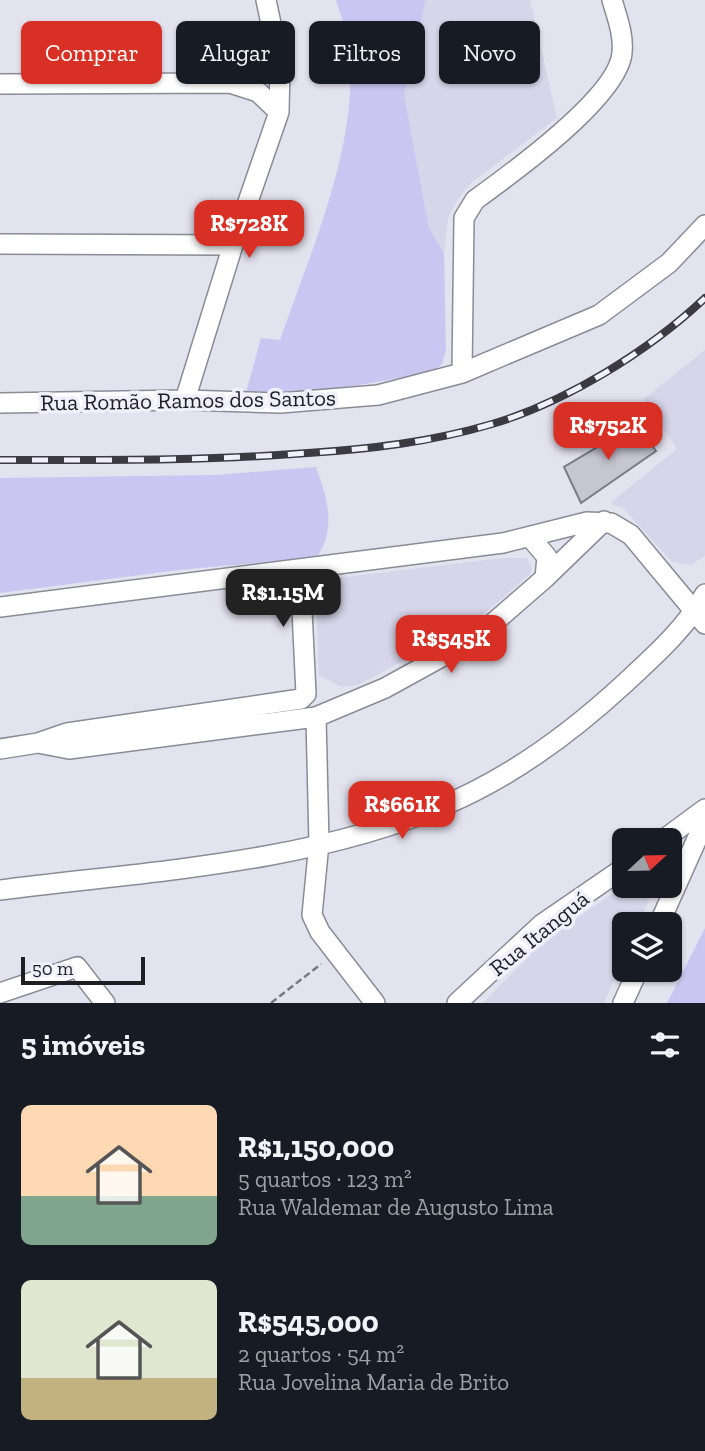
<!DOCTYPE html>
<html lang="pt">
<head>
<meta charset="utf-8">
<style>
  :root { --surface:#171b24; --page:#20242c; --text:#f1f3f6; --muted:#9ea1a6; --accent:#d93025 }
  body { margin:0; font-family:"Zilla Slab",serif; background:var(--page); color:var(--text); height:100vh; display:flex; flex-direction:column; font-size:26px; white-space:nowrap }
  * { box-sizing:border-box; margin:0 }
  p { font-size:23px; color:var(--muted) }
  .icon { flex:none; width:38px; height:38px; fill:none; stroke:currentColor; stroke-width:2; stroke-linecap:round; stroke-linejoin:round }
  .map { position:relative; height:1003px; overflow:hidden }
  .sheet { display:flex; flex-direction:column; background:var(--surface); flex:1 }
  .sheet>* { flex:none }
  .guide { position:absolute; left:21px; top:21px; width:663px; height:63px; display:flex; gap:14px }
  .needle { width:46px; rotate:68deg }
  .tools { position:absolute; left:612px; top:828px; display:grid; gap:14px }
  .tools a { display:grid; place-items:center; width:70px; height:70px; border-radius:10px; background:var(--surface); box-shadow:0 2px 5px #0004; font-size:35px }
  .scale { position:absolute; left:21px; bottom:18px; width:124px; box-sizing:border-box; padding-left:7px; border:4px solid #1f1f23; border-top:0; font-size:19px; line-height:24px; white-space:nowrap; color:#1f1f23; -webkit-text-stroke:5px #f0effc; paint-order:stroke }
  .price { position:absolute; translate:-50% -60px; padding:0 16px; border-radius:14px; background:var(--accent); color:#fff; font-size:23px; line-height:46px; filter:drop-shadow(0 2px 4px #0008) }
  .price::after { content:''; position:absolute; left:50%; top:42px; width:21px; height:16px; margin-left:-10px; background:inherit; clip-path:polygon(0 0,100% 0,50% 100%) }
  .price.current { background:#222; color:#fff }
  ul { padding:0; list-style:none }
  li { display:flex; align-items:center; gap:21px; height:175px; padding:0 21px }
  li span { display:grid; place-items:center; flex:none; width:196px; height:140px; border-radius:10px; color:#555 }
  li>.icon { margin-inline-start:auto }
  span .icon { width:84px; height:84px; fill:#fffc; stroke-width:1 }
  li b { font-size:30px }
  h2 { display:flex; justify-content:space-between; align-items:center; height:84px; padding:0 21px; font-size:30px }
  .chip { padding:0 24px; border-radius:10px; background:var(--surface); box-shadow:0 2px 5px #0004; font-size:24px; line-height:63px }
  .chip.current { background:var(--accent); color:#fff }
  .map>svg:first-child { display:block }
  .built { fill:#d6d5e9 }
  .green { fill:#c9c7f1 }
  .building { fill:#c6c6d2; stroke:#7b7b86; stroke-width:2 }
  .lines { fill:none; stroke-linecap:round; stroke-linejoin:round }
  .minor-casing { stroke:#8b8b96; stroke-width:22 }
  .path { stroke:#77777f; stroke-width:2.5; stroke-dasharray:7 3.5; stroke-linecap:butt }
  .minor { stroke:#fff; stroke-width:19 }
  .rail-casing { stroke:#3b3a40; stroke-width:8 }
  .rail { stroke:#f0effc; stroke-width:5; stroke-dasharray:16; stroke-linecap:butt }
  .labels { text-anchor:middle; stroke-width:7; stroke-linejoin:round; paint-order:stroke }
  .street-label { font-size:23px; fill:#1f1f23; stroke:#f0effc }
</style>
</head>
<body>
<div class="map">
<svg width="705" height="1003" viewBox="0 0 705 1003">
  <rect width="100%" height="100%" fill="#e3e2ef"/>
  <path class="built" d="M426 0H530L557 118 472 182 458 199 448 218 444 253 429 228 404 95Z
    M705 350V556L690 565 672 562 624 509 610 503 677 449 644 399Z
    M503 558H527L531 566V573L471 625 358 685 341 687 319 675 316 600 324 584 337 578Z
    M625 885 650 886 654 889 638 924H625V955L604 1003H483L543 942Z"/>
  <path class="green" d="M336 0H426L404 95 429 228 444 253 446 351 442 364 431 372 315 393 245 396 261 338 280 340C311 250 360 144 349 46 348 31 340 15 336 0Z
    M316 467C327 498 337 527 317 557L179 570 0 593V478L216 475Z
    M705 928V1003H667Z"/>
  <path class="building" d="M636 424 656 451 581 503 564 467Z"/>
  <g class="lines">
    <defs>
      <path id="minor" d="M230 83 258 92 279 112
        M0 84 229 83 267 69 278 54
        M0 244 233 245
        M462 373 464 218 475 200C511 174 618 97 622 53 624 35 617 17 612 0
        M185 400 233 245 279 112 280 66 266 0
        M0 403 185 400 280 403 378 395 462 373 599 315 669 263 705 225
        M530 537 547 557 545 578
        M0 607 503 543 587 522 611 523 631 535 705 624
        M316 717 319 843 312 915 320 932 375 1003
        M38 743 69 749 316 717 385 688 476 638 545 578 604 521
        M0 749 38 743 67 733 301 699 306 694 300 569
        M663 840 705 809
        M0 890C148 871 307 864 445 805 511 777 572 732 624 684 653 657 685 629 705 594
        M659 924 705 821
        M0 993 77 967 105 1003
        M457 1003 542 924 625 867
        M623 1003 638 970"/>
    </defs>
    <use href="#minor" class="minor-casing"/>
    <path class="path" d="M271 1003 321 964"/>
    <use href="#minor" class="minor"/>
    <defs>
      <path id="rail" d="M0 460C103 460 205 461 308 453 371 449 431 442 492 424 566 402 649 351 705 298"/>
    </defs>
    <use href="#rail" class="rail-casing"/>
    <use href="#rail" class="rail"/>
  </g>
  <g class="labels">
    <g class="street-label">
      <text transform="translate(188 400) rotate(-1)" y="8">Rua Romão Ramos dos Santos</text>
      <text transform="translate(539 933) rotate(-39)" y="8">Rua Itanguá</text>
    </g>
  </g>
</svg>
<div class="tools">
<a><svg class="needle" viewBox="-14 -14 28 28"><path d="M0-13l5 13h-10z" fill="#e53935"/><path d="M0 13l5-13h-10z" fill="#9ea1a6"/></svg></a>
<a><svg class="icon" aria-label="layers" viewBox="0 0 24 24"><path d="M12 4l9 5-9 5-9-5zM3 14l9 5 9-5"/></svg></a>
</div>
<div class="scale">50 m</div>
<b class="price" style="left:249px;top:260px">R$728K</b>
<b class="price" style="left:608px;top:462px">R$752K</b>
<b class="price current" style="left:283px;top:629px">R$1.15M</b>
<b class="price" style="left:451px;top:675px">R$545K</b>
<b class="price" style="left:402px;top:841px">R$661K</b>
<div class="guide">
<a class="chip current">Comprar</a>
<a class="chip">Alugar</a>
<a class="chip">Filtros</a>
<a class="chip">Novo</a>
</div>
</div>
<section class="sheet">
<h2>5 imóveis<svg class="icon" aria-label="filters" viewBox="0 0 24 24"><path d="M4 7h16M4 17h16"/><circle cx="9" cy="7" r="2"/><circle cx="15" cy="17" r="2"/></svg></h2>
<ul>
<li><span style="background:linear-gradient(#ffd9b3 65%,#7fa58c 0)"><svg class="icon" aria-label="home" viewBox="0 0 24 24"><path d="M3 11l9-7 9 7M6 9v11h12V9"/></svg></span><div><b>R$1,150,000</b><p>5 quartos · 123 m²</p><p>Rua Waldemar de Augusto Lima</p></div></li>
<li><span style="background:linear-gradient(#dfe7d0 70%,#c2b280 0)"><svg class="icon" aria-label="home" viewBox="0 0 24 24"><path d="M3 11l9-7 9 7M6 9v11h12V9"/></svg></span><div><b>R$545,000</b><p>2 quartos · 54 m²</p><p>Rua Jovelina Maria de Brito</p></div></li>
</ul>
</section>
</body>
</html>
